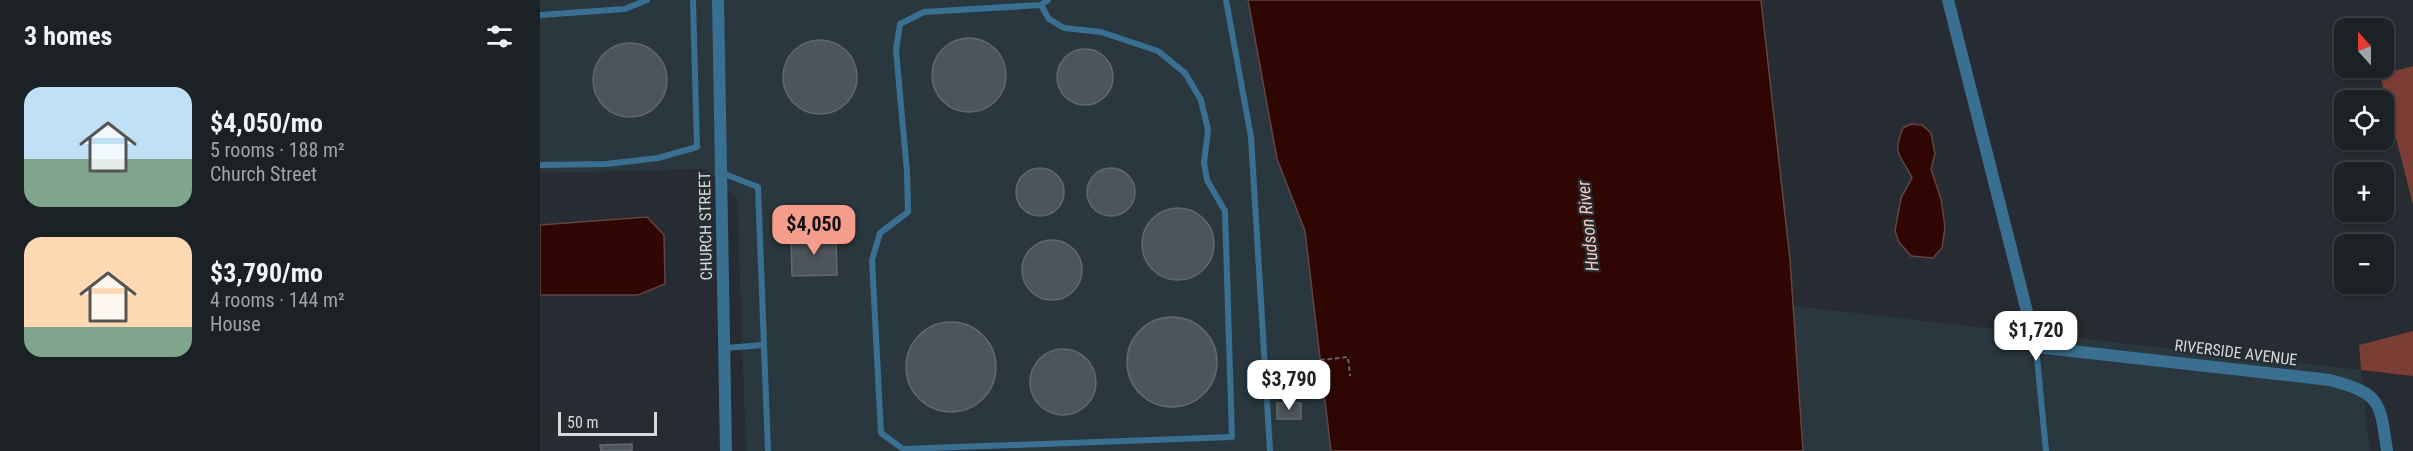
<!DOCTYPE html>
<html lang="en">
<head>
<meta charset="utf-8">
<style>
  :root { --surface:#1c2125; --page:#292e32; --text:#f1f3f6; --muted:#a0a3a7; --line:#3a3e42; --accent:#f49d8d }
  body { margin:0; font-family:"Roboto Condensed",sans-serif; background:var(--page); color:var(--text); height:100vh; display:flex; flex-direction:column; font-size:22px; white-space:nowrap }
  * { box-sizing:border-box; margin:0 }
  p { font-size:20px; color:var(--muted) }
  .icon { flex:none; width:33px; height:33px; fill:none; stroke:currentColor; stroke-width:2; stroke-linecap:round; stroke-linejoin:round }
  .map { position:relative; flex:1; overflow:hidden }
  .sheet { display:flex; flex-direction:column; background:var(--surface); width:540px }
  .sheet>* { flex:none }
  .needle { width:39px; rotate:339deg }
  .fabs { position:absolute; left:1794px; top:18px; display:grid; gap:12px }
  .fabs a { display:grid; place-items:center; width:60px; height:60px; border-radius:12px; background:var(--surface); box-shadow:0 2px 4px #0004,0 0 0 2px var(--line); font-size:30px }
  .scale { position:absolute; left:18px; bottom:15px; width:99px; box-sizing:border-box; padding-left:6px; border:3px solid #d4d9dc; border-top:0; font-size:16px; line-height:21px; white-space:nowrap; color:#d4d9dc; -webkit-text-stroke:4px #262c31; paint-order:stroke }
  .price { position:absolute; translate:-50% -51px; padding:0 14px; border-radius:12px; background:#fff; color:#222; font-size:20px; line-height:39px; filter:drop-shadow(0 2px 3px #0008) }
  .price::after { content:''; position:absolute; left:50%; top:36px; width:18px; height:14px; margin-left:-9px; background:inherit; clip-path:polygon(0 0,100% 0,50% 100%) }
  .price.active { background:var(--accent); color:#111 }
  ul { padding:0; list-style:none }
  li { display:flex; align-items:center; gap:18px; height:150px; padding:0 24px }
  li span { display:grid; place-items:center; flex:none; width:168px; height:120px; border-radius:18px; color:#555 }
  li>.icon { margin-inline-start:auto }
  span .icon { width:72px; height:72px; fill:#fffc; stroke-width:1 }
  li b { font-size:26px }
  h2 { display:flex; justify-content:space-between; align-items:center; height:72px; padding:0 24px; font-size:26px }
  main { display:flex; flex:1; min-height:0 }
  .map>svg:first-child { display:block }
  .built { fill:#2a373f }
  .green { fill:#7b3e34 }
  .water { fill:#300603; stroke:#614544; stroke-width:1.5 }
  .building { fill:#4d545a; stroke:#61686e; stroke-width:1.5 }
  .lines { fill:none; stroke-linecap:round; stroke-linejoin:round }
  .path { stroke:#62686c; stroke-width:2; stroke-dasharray:4.5 3; stroke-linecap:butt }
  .service { stroke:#397092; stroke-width:6 }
  .minor { stroke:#397092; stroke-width:12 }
  .tertiary { stroke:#397092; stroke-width:12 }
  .labels { text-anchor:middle; stroke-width:4.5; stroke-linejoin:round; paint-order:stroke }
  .street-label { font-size:16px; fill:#d4d9dc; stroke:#262c31 }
  .water-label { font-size:18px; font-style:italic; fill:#fac9bf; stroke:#262c31 }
</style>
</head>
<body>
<main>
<section class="sheet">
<h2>3 homes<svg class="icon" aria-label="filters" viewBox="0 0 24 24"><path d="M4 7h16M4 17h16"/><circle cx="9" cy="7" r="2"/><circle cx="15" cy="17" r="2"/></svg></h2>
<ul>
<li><span style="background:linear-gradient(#bfe0f5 60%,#7fa58c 0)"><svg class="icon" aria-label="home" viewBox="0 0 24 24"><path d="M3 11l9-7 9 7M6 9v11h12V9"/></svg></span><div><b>$4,050/mo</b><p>5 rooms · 188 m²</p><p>Church Street</p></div></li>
<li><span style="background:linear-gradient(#ffd9b3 75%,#7fa58c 0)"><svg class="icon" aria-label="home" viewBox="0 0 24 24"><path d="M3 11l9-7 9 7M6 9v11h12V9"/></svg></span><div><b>$3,790/mo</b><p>4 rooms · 144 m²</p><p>House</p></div></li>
</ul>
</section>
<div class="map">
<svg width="1873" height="451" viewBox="0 0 1873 451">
  <rect width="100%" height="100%" fill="#262c31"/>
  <path class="built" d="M0 0H708L737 159 765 231 791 451H206L197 199 165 169 0 173Z
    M1253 306 1821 370 1830 451H1263Z"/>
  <path class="green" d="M1873 66V205L1840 75Z
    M1873 331V376L1821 370 1819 345Z"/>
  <path class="water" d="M708 0H1221L1250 260 1263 451H791L765 231 737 159Z
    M1371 124 1382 125 1391 133 1395 154 1391 169 1401 199 1405 227 1402 248 1393 258 1371 256 1359 242 1355 231 1361 198 1372 178C1362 155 1351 157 1363 128Z
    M107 217 124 235 125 284 98 295H0V225Z"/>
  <path class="building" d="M392 75a37 37 0 1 1 74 0a37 37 0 1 1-74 0Z
    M243 77a37 37 0 1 1 74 0a37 37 0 1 1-74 0Z
    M53 80a37 37 0 1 1 74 0a37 37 0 1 1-74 0Z
    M517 77a28 28 0 1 1 56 0a28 28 0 1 1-56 0Z
    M547 192a24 24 0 1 1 48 0a24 24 0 1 1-48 0Z
    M476 192a24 24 0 1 1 48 0a24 24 0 1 1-48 0Z
    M602 244a36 36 0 1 1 72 0a36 36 0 1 1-72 0Z
    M296 237 297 275 252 276 251 238Z
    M482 270a30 30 0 1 1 60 0a30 30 0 1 1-60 0Z
    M587 362a45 45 0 1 1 90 0a45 45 0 1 1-90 0Z
    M366 367a45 45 0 1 1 90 0a45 45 0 1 1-90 0Z
    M490 382a33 33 0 1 1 66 0a33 33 0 1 1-66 0Z
    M737 403H761V419H737Z
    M92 444V451H61L60 445Z"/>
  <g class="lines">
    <path class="path" d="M780 360 808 357 810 376"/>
    <path class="service" d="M686 0 711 137 730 451
      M501 5 509 19 524 28 561 32 618 51 645 73 661 100 668 130 664 163 667 180 685 211 692 437 363 449 341 433 332 260 340 233 368 212 367 172 356 50 360 24 384 12 501 5 508 0
      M0 15 85 9 107 0
      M0 165 66 164 118 158 157 147 153 0
      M182 173 218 187 228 451
      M1496 347 1506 451
      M185 348 224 345"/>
    <path class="minor" d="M1408 0 1496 347 1790 380C1841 394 1840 401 1847 451"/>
    <path class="tertiary" d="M178 0 186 451"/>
  </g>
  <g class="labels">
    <g class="street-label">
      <text transform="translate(165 226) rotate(-91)" y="6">CHURCH STREET</text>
      <text transform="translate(1696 352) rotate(7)" y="6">RIVERSIDE AVENUE</text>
    </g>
    <g class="water-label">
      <text transform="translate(1048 226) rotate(-96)" y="6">Hudson River</text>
    </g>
  </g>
</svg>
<div class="fabs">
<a><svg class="needle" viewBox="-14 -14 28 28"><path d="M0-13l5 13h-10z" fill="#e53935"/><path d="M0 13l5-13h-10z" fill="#a0a3a7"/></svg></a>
<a><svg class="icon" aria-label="locate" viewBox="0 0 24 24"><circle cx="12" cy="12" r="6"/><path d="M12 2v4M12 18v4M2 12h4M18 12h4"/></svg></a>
<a>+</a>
<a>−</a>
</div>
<div class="scale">50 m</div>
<b class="price active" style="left:274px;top:256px">$4,050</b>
<b class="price" style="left:1496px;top:362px">$1,720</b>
<b class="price" style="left:749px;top:411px">$3,790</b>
</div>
</main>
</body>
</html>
